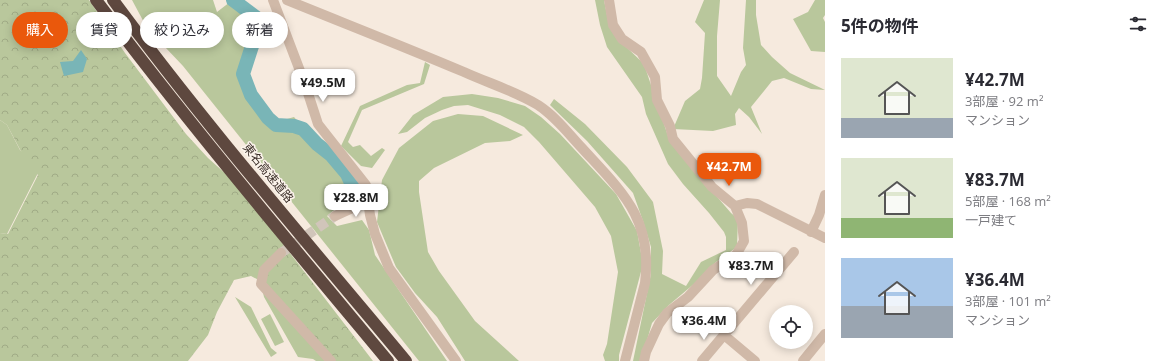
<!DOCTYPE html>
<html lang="ja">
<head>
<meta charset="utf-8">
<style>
  :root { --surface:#fff; --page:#f7f7f7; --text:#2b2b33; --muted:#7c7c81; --accent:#ea580c }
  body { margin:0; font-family:"Open Sans","Noto Sans JP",sans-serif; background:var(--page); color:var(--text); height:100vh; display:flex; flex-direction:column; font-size:15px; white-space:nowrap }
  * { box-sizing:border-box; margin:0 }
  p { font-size:13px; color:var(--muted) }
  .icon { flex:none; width:22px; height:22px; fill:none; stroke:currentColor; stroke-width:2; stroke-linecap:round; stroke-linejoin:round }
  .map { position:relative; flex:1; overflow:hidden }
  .drawer { display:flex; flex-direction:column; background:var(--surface); width:340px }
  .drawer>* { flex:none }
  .top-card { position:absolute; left:12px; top:12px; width:380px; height:36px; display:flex; gap:8px }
  .fabs { position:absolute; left:769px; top:305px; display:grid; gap:8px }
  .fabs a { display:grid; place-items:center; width:44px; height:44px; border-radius:50%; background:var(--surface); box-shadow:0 2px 10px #0003; font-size:20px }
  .price { position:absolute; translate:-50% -34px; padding:0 9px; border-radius:8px; background:#fff; color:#222; font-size:13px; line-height:26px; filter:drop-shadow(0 1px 2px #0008) }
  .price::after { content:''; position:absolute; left:50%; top:24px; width:12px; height:9px; margin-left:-6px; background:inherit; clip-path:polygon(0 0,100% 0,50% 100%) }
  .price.selected { background:var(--accent); color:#fff }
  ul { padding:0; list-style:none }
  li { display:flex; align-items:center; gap:12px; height:100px; padding:0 16px }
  li span { display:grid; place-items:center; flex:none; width:112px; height:80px; border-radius:0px; color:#555 }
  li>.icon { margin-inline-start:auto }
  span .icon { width:48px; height:48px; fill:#fffc; stroke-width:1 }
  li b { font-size:17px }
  h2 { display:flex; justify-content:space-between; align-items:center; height:48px; padding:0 16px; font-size:17px }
  .pill { padding:0 14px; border-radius:18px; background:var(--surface); box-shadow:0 2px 10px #0003; font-size:14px; line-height:36px }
  .pill.selected { background:var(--accent); color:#fff }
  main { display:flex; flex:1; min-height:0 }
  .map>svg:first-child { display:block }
  .green { fill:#b9c79c }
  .forest { fill:url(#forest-crowns) }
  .water { fill:#79b5b7 }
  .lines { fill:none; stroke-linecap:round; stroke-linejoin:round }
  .river { stroke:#79b5b7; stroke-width:14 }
  .minor-tunnel { stroke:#d1c5ba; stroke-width:10; stroke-dasharray:10 5; stroke-linecap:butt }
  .minor { stroke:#d0b9a8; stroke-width:10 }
  .highway { stroke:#5e483f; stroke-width:12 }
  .labels { text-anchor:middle; stroke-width:3; stroke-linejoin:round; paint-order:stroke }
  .street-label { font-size:12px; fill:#3c2f29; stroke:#fcf4ec }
</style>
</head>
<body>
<main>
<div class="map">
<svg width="825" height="361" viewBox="0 0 825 361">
  <defs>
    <pattern id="forest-crowns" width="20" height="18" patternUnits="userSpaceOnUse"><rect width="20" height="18" fill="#b9c79c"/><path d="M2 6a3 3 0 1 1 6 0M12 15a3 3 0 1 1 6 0" fill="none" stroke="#a0ab86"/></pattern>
  </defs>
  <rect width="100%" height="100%" fill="#f6eade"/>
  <path class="green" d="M132 0H213L217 12 230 2 262 25 245 69C244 93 263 107 280 121L294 117 317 144 332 150 352 174 359 189 327 216 337 226 362 220 369 230 375 255 447 361H419L183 66 147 28Z
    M595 0H604L609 25 617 38 644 64 670 142 731 213 738 219 737 247 716 262 701 278 669 305 652 323 641 361H633L651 274V247L643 221 633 193 587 141 550 105 554 99 585 124 627 167 653 202 663 251 662 274 686 286 701 262 726 250V237L724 232 709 213 683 184 668 164 646 114 642 97 607 47 600 25Z
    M704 0H720L717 36V76L731 96 741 72 746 65 743 48 746 0H756V15L761 45 772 57 790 73 825 90 811 89 784 78 772 81 751 107 762 134 749 117 739 108 735 114 736 125 713 131 673 129 685 101 700 89 702 78 705 33 695 22Z
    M815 0H825V15L823 18 825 22V52L811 51 793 19 808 12Z
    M425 62 430 65 424 84 362 110 348 142 353 147 360 145 371 156 382 148 385 150 372 168 361 166 341 146 360 106 407 85 420 83Z
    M472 94 498 98 525 106 541 117 560 134 616 194 637 231 643 264 619 355V361H605L603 355 607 344 618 272 611 236 595 207 539 142 524 127 500 115 468 105 454 106 442 110 425 118 407 132 398 134 413 115 443 97Z
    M458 114 483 116 523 135 510 141 485 143 434 168 419 181V192L428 252 439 271 475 321 519 361H465L437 317 415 293 396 267 377 222 382 180 399 148 433 121Z
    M0 120 7 125 20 150 40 169 7 234 0 233Z
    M261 284 327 361H316L313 359 298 357 264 297Z
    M235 297 251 307 271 348 277 353 271 357Z
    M270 314 284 342 275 346 261 319Z"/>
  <path class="forest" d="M0 0H89L125 53 186 134 208 158 236 183 373 361H333L264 283 251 276 234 280 217 312 208 335 188 361H0V233L8 234 38 175 24 157 7 125 0 120Z"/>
  <path class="water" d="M81 50 87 59 83 72 64 76 60 62 73 61Z"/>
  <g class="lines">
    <path class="river" d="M233 0 265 24 252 46 243 74 251 95 268 118 276 125 294 126 303 129 317 144 331 155 347 174 353 187 337 198"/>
    <path class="minor-tunnel" d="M281 253 335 216"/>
    <path class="minor" d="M273 0 305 84 318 124 366 185 370 215 375 234 389 268 456 361
      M287 0C346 24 405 47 464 72 488 83 515 91 538 105 555 116 568 133 581 147 622 192 653 218 645 283L625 361
      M609 0 613 25 622 39 641 52 655 77 657 100 670 126 673 139 712 187 735 206 742 223 744 241 736 255 713 270 688 297 667 313 659 324 646 352 644 361
      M735 206 747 203 757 204 825 238
      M335 216 368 201
      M811 232 819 215 825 195
      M281 253 264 270 261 284 331 361
      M724 335 755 361
      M702 361 794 252
      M803 361 825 334"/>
    <path class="highway" d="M96 0C189 124 289 242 388 361
      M113 0C205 125 307 242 406 361"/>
  </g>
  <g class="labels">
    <g class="street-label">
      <text transform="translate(268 173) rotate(51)" y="4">東名高速道路</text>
    </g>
  </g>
</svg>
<div class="fabs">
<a><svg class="icon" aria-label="locate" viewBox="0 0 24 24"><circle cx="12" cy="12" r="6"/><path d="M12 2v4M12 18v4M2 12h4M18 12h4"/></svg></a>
</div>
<b class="price" style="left:323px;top:103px">¥49.5M</b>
<b class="price selected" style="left:729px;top:187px">¥42.7M</b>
<b class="price" style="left:356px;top:218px">¥28.8M</b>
<b class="price" style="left:751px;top:286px">¥83.7M</b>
<b class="price" style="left:704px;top:341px">¥36.4M</b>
<div class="top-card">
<a class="pill selected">購入</a>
<a class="pill">賃貸</a>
<a class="pill">絞り込み</a>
<a class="pill">新着</a>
</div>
</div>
<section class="drawer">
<h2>5件の物件<svg class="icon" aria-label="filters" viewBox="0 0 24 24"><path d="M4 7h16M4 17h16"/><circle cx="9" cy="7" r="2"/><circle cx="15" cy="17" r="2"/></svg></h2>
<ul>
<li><span style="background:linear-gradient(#dfe7d0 75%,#9aa5b1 0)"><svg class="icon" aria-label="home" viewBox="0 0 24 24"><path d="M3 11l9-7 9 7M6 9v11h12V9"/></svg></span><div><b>¥42.7M</b><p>3部屋 · 92 m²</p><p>マンション</p></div></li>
<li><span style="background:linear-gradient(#dfe7d0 75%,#8fb573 0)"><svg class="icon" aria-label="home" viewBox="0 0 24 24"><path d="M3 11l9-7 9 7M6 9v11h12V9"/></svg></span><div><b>¥83.7M</b><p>5部屋 · 168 m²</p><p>一戸建て</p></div></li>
<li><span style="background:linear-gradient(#a9c7e8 60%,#9aa5b1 0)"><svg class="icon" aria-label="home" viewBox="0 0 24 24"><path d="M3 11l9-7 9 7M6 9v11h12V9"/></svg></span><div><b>¥36.4M</b><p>3部屋 · 101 m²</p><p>マンション</p></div></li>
</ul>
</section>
</main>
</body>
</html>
